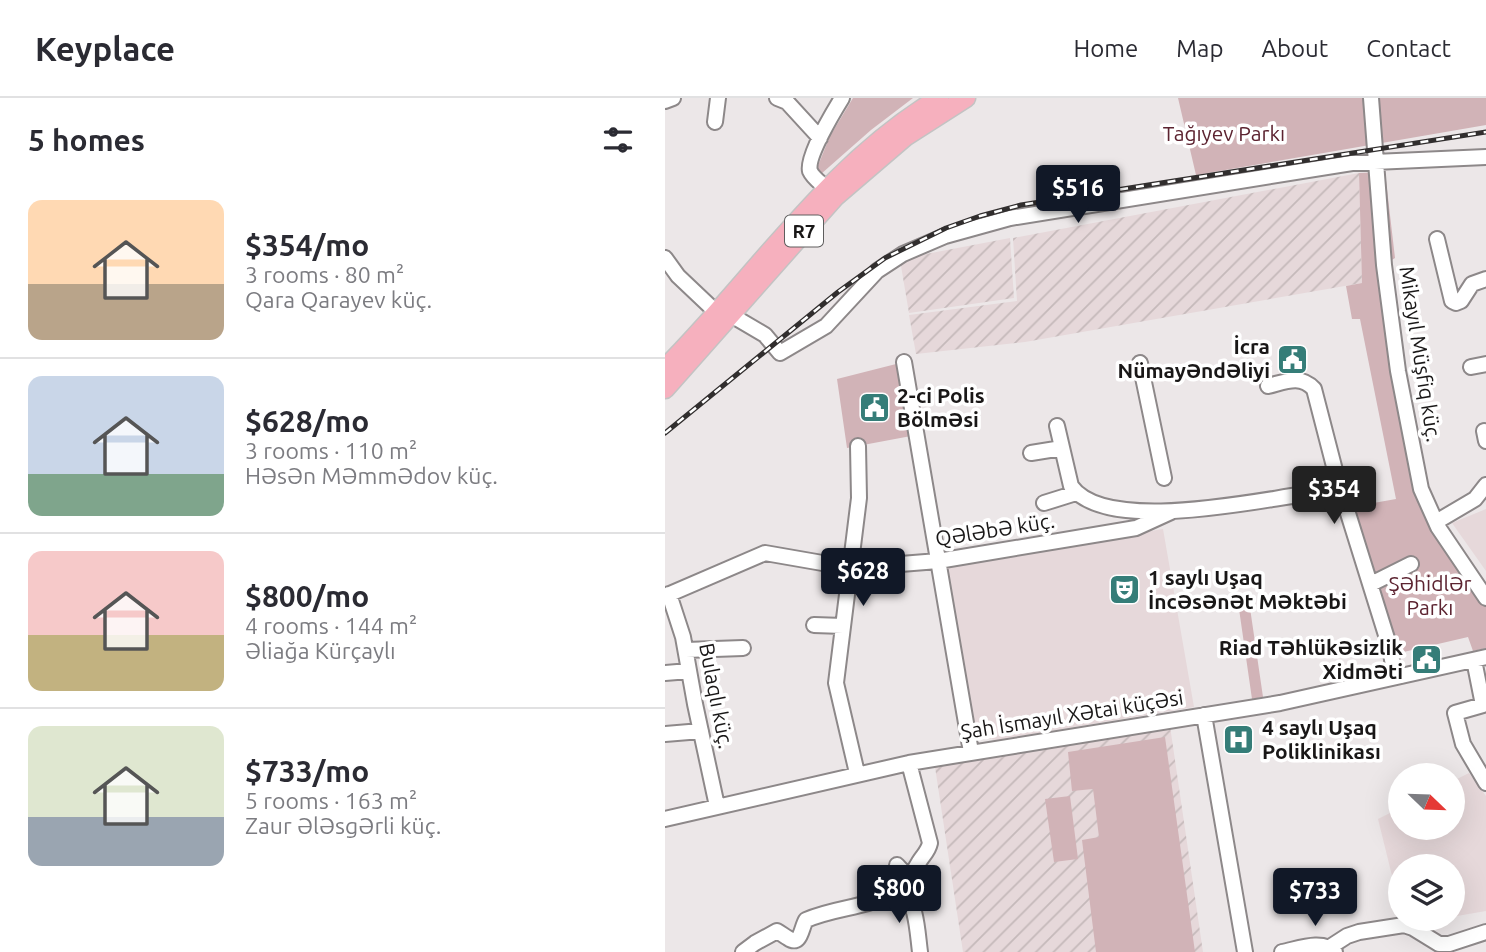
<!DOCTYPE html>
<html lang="en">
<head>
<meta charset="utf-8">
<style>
  :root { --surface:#fff; --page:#f2f2f3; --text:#2b2b33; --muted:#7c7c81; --line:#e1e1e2; --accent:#111827 }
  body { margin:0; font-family:Ubuntu,sans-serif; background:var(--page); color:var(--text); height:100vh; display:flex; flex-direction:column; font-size:26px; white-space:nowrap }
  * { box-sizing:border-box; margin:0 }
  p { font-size:23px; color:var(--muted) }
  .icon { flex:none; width:38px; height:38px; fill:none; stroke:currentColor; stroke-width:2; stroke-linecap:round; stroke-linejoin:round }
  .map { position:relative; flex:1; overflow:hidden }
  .sheet { display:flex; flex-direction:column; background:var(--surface); width:665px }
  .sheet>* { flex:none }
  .needle { width:46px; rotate:113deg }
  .buttons { position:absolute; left:723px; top:665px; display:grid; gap:14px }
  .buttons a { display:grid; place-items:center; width:77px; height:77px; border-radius:50%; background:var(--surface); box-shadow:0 7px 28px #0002; font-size:35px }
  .price { position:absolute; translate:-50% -60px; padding:0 16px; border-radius:7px; background:var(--accent); color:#fff; font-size:23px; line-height:46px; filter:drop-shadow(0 2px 4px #0008) }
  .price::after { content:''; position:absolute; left:50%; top:42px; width:21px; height:16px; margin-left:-10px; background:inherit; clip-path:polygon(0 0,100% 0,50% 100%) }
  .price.current { background:#222; color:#fff }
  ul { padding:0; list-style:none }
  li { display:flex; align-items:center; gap:21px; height:175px; padding:0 28px }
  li+li { border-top:2px solid var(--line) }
  li span { display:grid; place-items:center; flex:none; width:196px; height:140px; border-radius:14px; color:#555 }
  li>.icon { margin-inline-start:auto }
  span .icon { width:84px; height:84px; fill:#fffc; stroke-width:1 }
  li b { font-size:30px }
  h2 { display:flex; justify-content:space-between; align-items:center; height:84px; padding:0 28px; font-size:30px }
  header { display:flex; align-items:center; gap:42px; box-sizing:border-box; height:98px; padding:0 35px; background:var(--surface); border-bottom:2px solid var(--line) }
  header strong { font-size:33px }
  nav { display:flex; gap:38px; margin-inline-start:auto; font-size:24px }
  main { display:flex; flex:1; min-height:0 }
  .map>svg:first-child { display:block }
  .built { fill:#e6d8da }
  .industrial { fill:url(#industrial-furrows) }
  .green { fill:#d1b3b7 }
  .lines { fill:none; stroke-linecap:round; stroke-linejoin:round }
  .minor-casing { stroke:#8d8889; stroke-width:18 }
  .major-casing { stroke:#c3c3c3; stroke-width:21 }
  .minor { stroke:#fff; stroke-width:14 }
  .major { stroke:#f6b0be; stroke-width:18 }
  .rail-casing { stroke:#312e2e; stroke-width:5 }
  .rail { stroke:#fff; stroke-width:2.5; stroke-dasharray:8; stroke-linecap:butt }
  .labels { text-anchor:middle; stroke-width:7; stroke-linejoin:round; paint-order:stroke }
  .shield { fill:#fff; stroke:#5e5d5d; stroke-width:2 }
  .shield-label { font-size:19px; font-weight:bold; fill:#191717 }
  .park-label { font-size:21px; fill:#5c2330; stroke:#fff }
  .poi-label { font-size:21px; font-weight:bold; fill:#191717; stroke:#fff; text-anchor:start }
  .street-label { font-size:21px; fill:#191717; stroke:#fff }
</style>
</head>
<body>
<header>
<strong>Keyplace</strong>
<nav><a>Home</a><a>Map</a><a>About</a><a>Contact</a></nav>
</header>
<main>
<section class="sheet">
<h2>5 homes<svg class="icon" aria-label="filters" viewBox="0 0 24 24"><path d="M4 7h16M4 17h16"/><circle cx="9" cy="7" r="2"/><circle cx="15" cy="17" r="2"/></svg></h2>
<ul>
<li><span style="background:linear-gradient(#ffd9b3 60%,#b9a48a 0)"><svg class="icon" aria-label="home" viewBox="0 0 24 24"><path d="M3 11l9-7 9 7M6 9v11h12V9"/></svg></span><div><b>$354/mo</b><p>3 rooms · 80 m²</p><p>Qara Qarayev küç.</p></div></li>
<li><span style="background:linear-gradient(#c9d6e8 70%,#7fa58c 0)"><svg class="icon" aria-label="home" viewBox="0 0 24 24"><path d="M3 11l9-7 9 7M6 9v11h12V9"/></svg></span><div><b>$628/mo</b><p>3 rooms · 110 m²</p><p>Həsən Məmmədov küç.</p></div></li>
<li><span style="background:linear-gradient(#f6c9c9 60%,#c2b280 0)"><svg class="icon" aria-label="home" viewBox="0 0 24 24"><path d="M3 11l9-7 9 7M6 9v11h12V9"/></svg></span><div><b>$800/mo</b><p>4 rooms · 144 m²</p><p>Əliağa Kürçaylı</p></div></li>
<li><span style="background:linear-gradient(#dfe7d0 65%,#9aa5b1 0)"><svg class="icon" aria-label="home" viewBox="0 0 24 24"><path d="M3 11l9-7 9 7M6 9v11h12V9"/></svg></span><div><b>$733/mo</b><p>5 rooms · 163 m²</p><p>Zaur Ələsgərli küç.</p></div></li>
</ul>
</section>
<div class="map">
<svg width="821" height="854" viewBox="0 0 821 854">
  <defs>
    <pattern id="industrial-furrows" width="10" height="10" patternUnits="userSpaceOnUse" patternTransform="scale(1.75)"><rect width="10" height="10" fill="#e6d8da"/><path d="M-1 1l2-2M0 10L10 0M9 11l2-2" fill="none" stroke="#c5b9ba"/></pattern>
  </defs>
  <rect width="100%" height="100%" fill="#ece7e8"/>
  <path class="built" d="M821 411V473L787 425Z
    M498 431 529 609 337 641 329 642 315 636 310 631 307 621 279 467Z
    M804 675 821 698V813L792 818 788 817V768H735V799L732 798 713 721 735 710V730H788V683Z"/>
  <path class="industrial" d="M694 75 697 185 360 244 251 256 244 217 352 203 348 140Z
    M345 140 349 200 244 215 236 168 240 160Z
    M505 628 538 854H298L270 669Z"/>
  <path class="green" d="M188 0H248L206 32 156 76 152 70 165 38Z
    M513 0H821V27L531 77Z
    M720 74 730 160 719 167 756 391 821 497V550L808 553 803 539 730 556 686 409 731 401 695 221H687L681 188 697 185 694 75Z
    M235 265 246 338 182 350 172 281Z
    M585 510 598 599 587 601 574 511Z
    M500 639 530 854H431L417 742 434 739 428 691 407 693 403 654Z
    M405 698 413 761 389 764 380 701Z"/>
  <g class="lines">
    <defs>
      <path id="minor" d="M112 0 122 4 155 40
        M706 0 719 167 733 273 756 391 773 429 821 500
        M0 3 8 0
        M50 24 53 0
        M161 90C156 85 148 80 145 73 141 59 169 13 177 0
        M772 141 787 203 791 205 796 203 807 186 821 181
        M0 160 13 178 51 214
        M66 217 100 237 115 255 161 228 212 173 238 156 280 138 345 120 687 65 821 59
        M239 264 306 654
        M475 265 499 380
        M806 269 821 266
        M603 288C620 284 635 276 649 291L672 380 725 550 730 579
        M392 328 406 388C439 435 584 404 634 397
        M819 333 821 343
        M366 355 397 350
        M379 405 411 395
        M771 424 810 401 821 387
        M706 486 746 466
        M4 496 18 539 30 606 52 708
        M0 498 100 455 186 470 273 463 471 430 506 414
        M149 527 178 528
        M21 552 78 550
        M809 562 818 607 790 615 798 646 821 685
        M0 575 24 573
        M539 617 580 854
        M0 636 36 633
        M192 675 171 585 194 400 193 348
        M0 721 244 665 615 605 821 559
        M232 767 245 781
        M237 790C252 808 252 831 255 854
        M665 849 682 838 694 834 739 827 748 830 774 846H784L821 834
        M78 854 90 845 112 833C116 835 119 838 123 840 136 849 136 830 141 822 185 803 229 814 254 764 258 757 263 754 265 745L244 665
        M617 854C633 851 657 841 670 854"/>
      <path id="major" d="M0 270C91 179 161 68 274 0
        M0 291 170 99 240 39 301 0"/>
    </defs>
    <use href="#minor" class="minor-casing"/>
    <use href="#major" class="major-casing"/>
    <use href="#minor" class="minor"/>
    <use href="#major" class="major"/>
    <defs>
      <path id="rail" d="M0 335 173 194 220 160 281 130 315 118 356 107 821 34"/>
    </defs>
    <use href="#rail" class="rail-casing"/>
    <use href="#rail" class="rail"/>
  </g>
  <defs>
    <symbol id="civic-square" viewBox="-11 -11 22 22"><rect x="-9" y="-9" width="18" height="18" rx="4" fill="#357d78" stroke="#fff"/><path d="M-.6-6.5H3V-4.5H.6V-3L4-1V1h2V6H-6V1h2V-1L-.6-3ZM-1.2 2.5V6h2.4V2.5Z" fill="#fff"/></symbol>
    <symbol id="theatre-square" viewBox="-11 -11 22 22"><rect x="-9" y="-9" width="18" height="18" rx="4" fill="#357d78" stroke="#fff"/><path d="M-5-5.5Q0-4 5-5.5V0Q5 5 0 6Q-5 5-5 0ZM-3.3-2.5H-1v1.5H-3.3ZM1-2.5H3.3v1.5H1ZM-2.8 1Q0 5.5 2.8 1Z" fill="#fff"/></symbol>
    <symbol id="hospital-square" viewBox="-11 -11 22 22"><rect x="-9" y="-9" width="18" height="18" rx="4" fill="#357d78" stroke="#fff"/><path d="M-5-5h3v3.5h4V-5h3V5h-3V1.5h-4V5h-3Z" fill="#fff"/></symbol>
  </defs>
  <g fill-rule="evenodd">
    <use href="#civic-square" x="610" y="244" width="35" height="35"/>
    <use href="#civic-square" x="192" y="292" width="35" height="35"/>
    <use href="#theatre-square" x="442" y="474" width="35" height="35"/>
    <use href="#civic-square" x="744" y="544" width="35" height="35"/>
    <use href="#hospital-square" x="556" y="624" width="35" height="35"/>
  </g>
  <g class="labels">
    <rect class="shield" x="120" y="117.5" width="38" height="31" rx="5"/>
    <g class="shield-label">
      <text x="139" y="140">R7</text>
    </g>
    <g class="park-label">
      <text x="559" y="43">Tağıyev Parkı</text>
      <text x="765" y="493">Şəhidlər<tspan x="765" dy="24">Parkı</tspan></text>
    </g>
    <g class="poi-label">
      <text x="605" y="256" text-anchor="end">İcra<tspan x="605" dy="24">Nümayəndəliyi</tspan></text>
      <text x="232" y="305">2-ci Polis<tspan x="232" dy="24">Bölməsi</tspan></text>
      <text x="483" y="487">1 saylı Uşaq<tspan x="483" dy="24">İncəsənət Məktəbi</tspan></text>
      <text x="738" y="557" text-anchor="end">Riad Təhlükəsizlik<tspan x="738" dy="24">Xidməti</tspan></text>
      <text x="597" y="637">4 saylı Uşaq<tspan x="597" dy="24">Poliklinikası</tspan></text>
    </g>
    <g class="street-label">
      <text transform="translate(755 256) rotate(81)" y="7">Mikayıl Müşfiq küç.</text>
      <text transform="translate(330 432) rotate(-9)" y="7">Qələbə küç.</text>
      <text transform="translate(51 598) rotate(79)" y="7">Bulaqlı küç.</text>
      <text transform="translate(407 617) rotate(-9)" y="7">Şah İsmayıl Xətai küçəsi</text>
    </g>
  </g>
</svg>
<div class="buttons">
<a><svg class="needle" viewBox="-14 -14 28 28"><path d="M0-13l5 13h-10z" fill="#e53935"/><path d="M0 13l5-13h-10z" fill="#7c7c81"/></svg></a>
<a><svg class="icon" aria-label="layers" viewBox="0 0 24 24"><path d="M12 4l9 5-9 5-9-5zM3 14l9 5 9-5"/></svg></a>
</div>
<b class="price" style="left:413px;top:127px">$516</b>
<b class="price current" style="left:669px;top:428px">$354</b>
<b class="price" style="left:198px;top:510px">$628</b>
<b class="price" style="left:234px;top:827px">$800</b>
<b class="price" style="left:650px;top:830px">$733</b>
</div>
</main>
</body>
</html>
